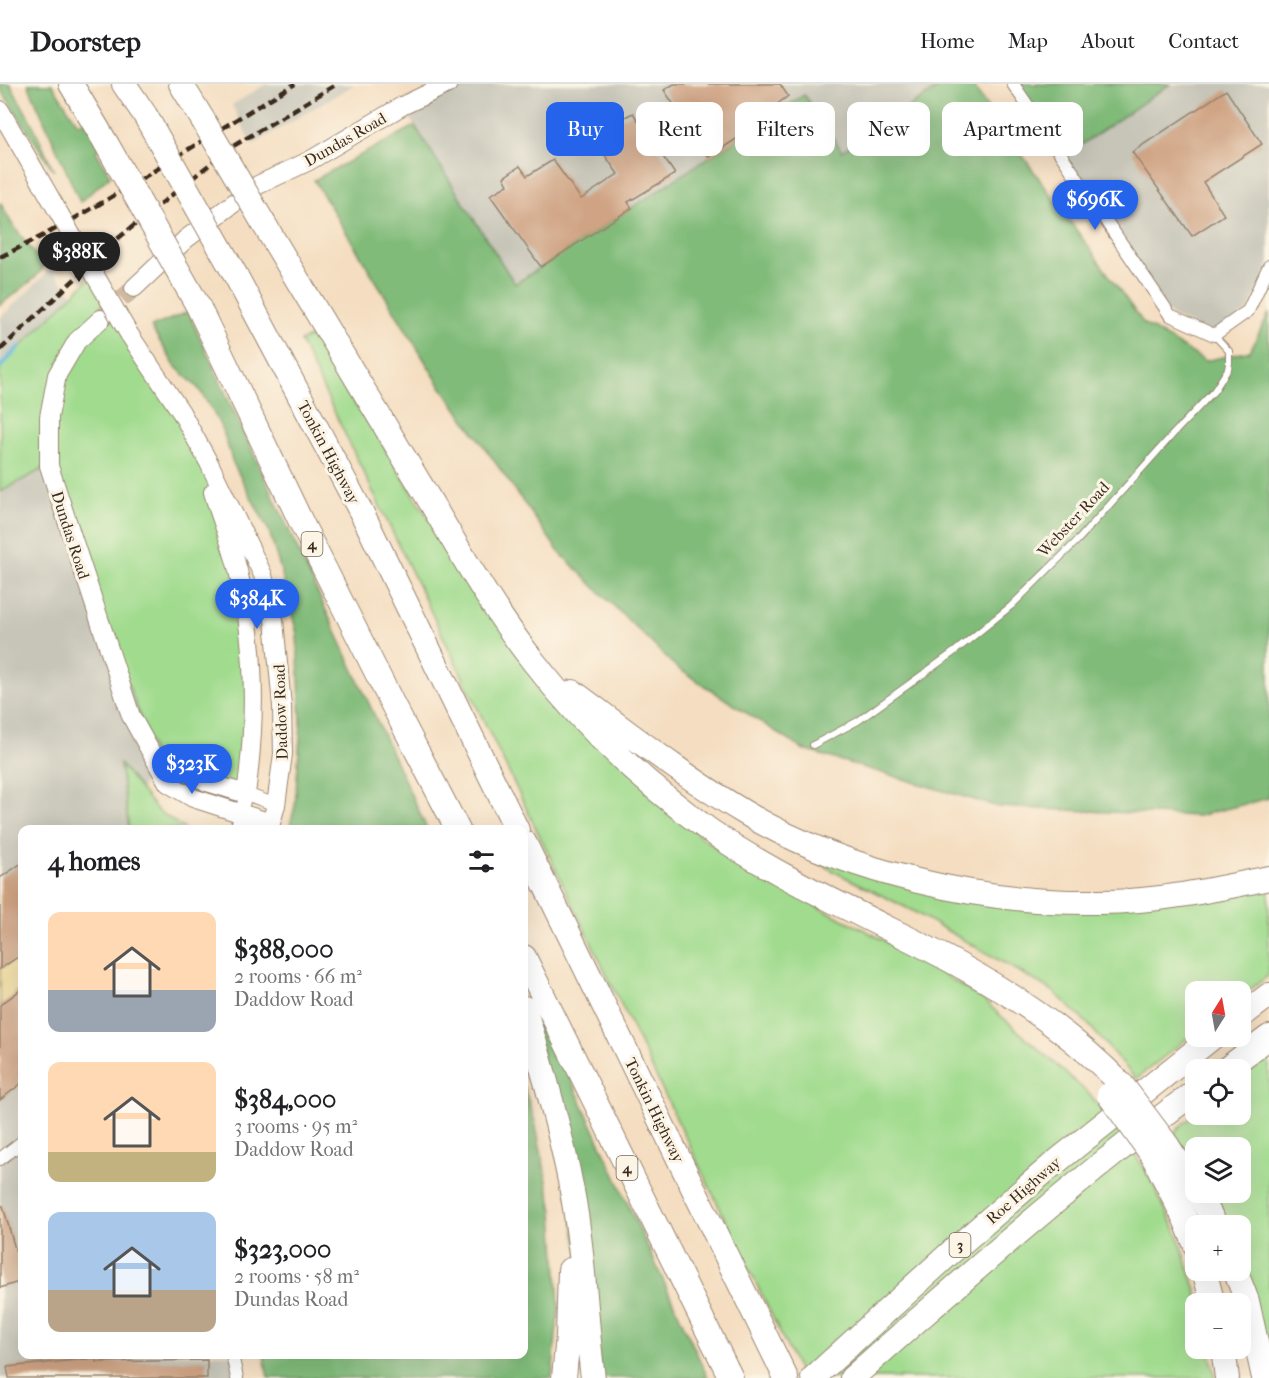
<!DOCTYPE html>
<html lang="en">
<head>
<meta charset="utf-8">
<style>
  :root { --surface:#fff; --page:#f6f6f6; --text:#202124; --muted:#757577; --line:#e0e0e0; --accent:#2563eb }
  body { margin:0; font-family:"IM FELL French Canon",serif; background:var(--page); color:var(--text); height:100vh; display:flex; flex-direction:column; font-size:22px; white-space:nowrap }
  * { box-sizing:border-box; margin:0 }
  p { font-size:20px; color:var(--muted) }
  .icon { flex:none; width:33px; height:33px; fill:none; stroke:currentColor; stroke-width:2; stroke-linecap:round; stroke-linejoin:round }
  .map { position:relative; flex:1; overflow:hidden }
  .details { position:absolute; left:18px; top:741px; width:510px; height:534px; display:flex; flex-direction:column; background:var(--surface); border-radius:12px; box-shadow:0 6px 24px #0002 }
  .details>* { flex:none }
  .guide { position:absolute; left:546px; top:18px; width:570px; height:54px; display:flex; gap:12px }
  .needle { width:39px; rotate:11deg }
  .controls { position:absolute; left:1185px; top:897px; display:grid; gap:12px }
  .controls a { display:grid; place-items:center; width:66px; height:66px; border-radius:12px; background:var(--surface); box-shadow:0 6px 24px #0002; font-size:30px }
  .price { position:absolute; translate:-50% -51px; padding:0 14px; border-radius:21px; background:var(--accent); color:#fff; font-size:20px; line-height:39px; filter:drop-shadow(0 2px 3px #0008) }
  .price::after { content:''; position:absolute; left:50%; top:36px; width:18px; height:14px; margin-left:-9px; background:inherit; clip-path:polygon(0 0,100% 0,50% 100%) }
  .price.on { background:#222; color:#fff }
  ul { padding:0; list-style:none }
  li { display:flex; align-items:center; gap:18px; height:150px; padding:0 30px }
  li span { display:grid; place-items:center; flex:none; width:168px; height:120px; border-radius:12px; color:#555 }
  li>.icon { margin-inline-start:auto }
  span .icon { width:72px; height:72px; fill:#fffc; stroke-width:1 }
  li b { font-size:26px }
  h2 { display:flex; justify-content:space-between; align-items:center; height:72px; padding:0 30px; font-size:26px }
  .tag { padding:0 21px; border-radius:12px; background:var(--surface); box-shadow:0 6px 24px #0002; font-size:21px; line-height:54px }
  .tag.on { background:var(--accent); color:#fff }
  header { display:flex; align-items:center; gap:36px; box-sizing:border-box; height:84px; padding:0 30px; background:var(--surface); border-bottom:2px solid var(--line) }
  header strong { font-size:28px }
  nav { display:flex; gap:33px; margin-inline-start:auto; font-size:21px }
  .map>svg:first-child { display:block }
  .industrial { fill:#c6c5b8 }
  .green { fill:#a0db8e; stroke:#6e8256; stroke-width:1.5 }
  .forest { fill:#80bb79; stroke:#5e724c; stroke-width:1.5 }
  .sand { fill:#eeda9e; stroke:#94825e; stroke-width:1.5 }
  .lines { fill:none; stroke-linecap:round; stroke-linejoin:round }
  .stream { stroke:#5cb6da; stroke-width:4.5 }
  .building { fill:#cfa383 }
  .secondary-tunnel { stroke:#cfb9a0; stroke-width:18; stroke-dasharray:18 9; stroke-linecap:butt }
  .lane-casing { stroke:#98846f; stroke-width:8 }
  .street-casing { stroke:#98846f; stroke-width:14 }
  .secondary-casing { stroke:#98846f; stroke-width:20 }
  .highway-casing { stroke:#98846f; stroke-width:26 }
  .lane { stroke:#fff; stroke-width:6 }
  .street { stroke:#fff; stroke-width:12 }
  .secondary { stroke:#fff; stroke-width:18 }
  .highway { stroke:#fff; stroke-width:24 }
  .rail { stroke:#3b2a1e; stroke-width:4.5; stroke-dasharray:9 4.5; stroke-linecap:butt }
  .secondary-bridge-casing { stroke:#98846f; stroke-width:20; stroke-linecap:butt }
  .highway-bridge-casing { stroke:#98846f; stroke-width:26; stroke-linecap:butt }
  .secondary-bridge { stroke:#fff; stroke-width:18 }
  .highway-bridge { stroke:#fff; stroke-width:24 }
  .labels { text-anchor:middle; stroke-width:6; stroke-linejoin:round; paint-order:stroke }
  .shield { fill:#fcf5e5; stroke:#75675a; stroke-width:1.5 }
  .shield-label { font-size:15px; font-weight:bold; fill:#3b2a1e }
  .street-label { font-size:16px; fill:#3b2a1e; stroke:#fcf5e5 }
</style>
</head>
<body>
<header>
<strong>Doorstep</strong>
<nav><a>Home</a><a>Map</a><a>About</a><a>Contact</a></nav>
</header>
<div class="map">
<svg width="1269" height="1294" viewBox="0 0 1269 1294">
  <rect width="100%" height="100%" fill="#fcf5e5"/>
  <filter id="ink" filterUnits="userSpaceOnUse"><feTurbulence type="fractalNoise" baseFrequency=".0167" numOctaves="2"/><feDisplacementMap in="SourceGraphic" scale="12" xChannelSelector="R" yChannelSelector="G"/><feConvolveMatrix kernelMatrix="1 2 1 2 8 2 1 2 1" color-interpolation-filters="sRGB"/></filter>
  <filter id="wash" filterUnits="userSpaceOnUse"><feTurbulence type="fractalNoise" baseFrequency=".008" numOctaves="4" result="noise"/><feDisplacementMap in="SourceGraphic" scale="24" xChannelSelector="R" yChannelSelector="G"/><feGaussianBlur stdDeviation="1.35" result="paint"/><feColorMatrix in="noise" values="0 0 0 0 0 0 0 0 0 0 0 0 0 0 0 0 0 1.4 0 .05"/><feComposite in="paint" operator="in"/></filter>
  <g filter="url(#wash)">
    <rect width="100%" height="100%" fill="#f4ddc0"/>
    <path class="industrial" d="M266 0H355L252 61 232 21Z
      M447 0H944L842 67 804 11 515 201 402 22Z
      M1013 0H1269V182L1248 227 1214 251 1170 231Z
      M51 185 73 211 0 283V234Z
      M61 375 157 661 138 714 142 745 22 746V1270L241 1271 246 1294H0V408Z"/>
    <path class="green" d="M94 190 209 379 249 547 246 710 154 671 48 382 0 408V283Z
      M315 251 348 311 376 350 481 519 701 753 761 795 861 844 934 884 982 915 1088 1009 1119 1046 1146 1087 1178 1151 1200 1219 1196 1220V1264L1209 1265 1215 1294H802L300 257Z
      M120 680 157 726 185 745H129Z
      M793 765 1062 820 1269 797V891L1241 913 1240 908H1196L1195 948 1136 995 1088 940 1053 907 911 826 839 790Z
      M1269 972V1294L1240 1186V1142L1216 1141 1198 1109 1240 1108V1064H1196L1195 1105 1167 1061C1188 1024 1202 1030 1240 1030L1241 994Z"/>
    <path class="forest" d="M0 0H10L33 41 54 87 0 4Z
      M28 0H52L78 40 84 37 102 62 96 67 110 92 80 118Z
      M944 0H971L1144 240 1205 277 1250 267 1269 229V714L1198 732 999 723 804 666 677 584 559 468 438 298 314 96 415 42 515 200 804 11 842 67Z
      M1010 0H1170L1059 76Z
      M0 118 12 140 44 182C34 199 15 208 0 221Z
      M188 228 427 745H289L295 722 301 639 297 550 281 487 269 447 233 379 223 347 212 326 199 305 175 282 151 243Z
      M529 904 708 1294H602Z
      M524 1003 535 1038 553 1127 559 1221 552 1294H268L264 1271 524 1270Z"/>
    <path class="sand" d="M22 870V903L15 909 18 921H0V885Z"/>
    <g class="lines">
      <path class="stream" d="M0 283 19 263"/>
    </g>
    <g id="blocks">
      <path class="building" d="M674 0H780L788 12 753 38 756 42 709 73 664 6Z
        M1226 6 1262 60 1203 98 1224 131 1192 152 1132 68Z
        M602 24 608 31 615 24 623 34 633 29 675 90 628 118 632 124 541 183 490 111 508 101 504 93 520 82 527 92 553 76 581 115 618 90 582 38Z
        M22 779V870L0 885V794Z
        M22 905V999L0 1016V921Z
        M0 1122H3L22 1190V1197L0 1204Z
        M96 1274V1278L207 1276V1294H9L7 1283Z"/>
    </g>
  </g>
  <g filter="url(#ink)">
    <use href="#blocks" fill-opacity="0" stroke="#98846f" stroke-width="1.5"/>
    <g class="lines">
      <path class="secondary-tunnel" d="M102 233 134 204"/>
      <defs>
        <path id="lane" d="M813 661 858 637 954 568 1011 522 1078 456 1174 349 1214 307 1228 285 1229 279V267L1214 251"/>
        <path id="street" d="M1013 0 1170 231 1214 251 1248 227 1269 182
          M236 746 246 710 276 721
          M0 1075 22 1058
          M232 1270 237 1294"/>
        <path id="secondary" d="M0 26 60 131
          M134 204 186 155 258 101 309 77 402 22 448 0
          M101 235 77 257 57 291 49 333V382L131 632 168 699 193 714 271 739 276 721 283 670 282 622 274 536 263 491 209 379 181 328 129 250
          M154 671 207 698 246 710C256 638 256 562 239 491 233 463 221 436 213 408"/>
        <path id="highway" d="M71 0 106 59
          M124 0 145 31
          M181 0 203 36
          M264 140C312 221 361 301 409 382 449 447 485 516 533 577 582 640 643 699 709 746 765 785 828 814 889 845 974 886 1056 933 1122 1001
          M236 192 367 439 517 746
          M198 222 303 442 394 623 458 746
          M573 608C630 650 686 694 747 730 848 789 983 820 1099 818 1156 818 1213 806 1269 794
          M524 758 786 1294
          M524 873 731 1294
          M524 924C543 984 560 1045 572 1107 584 1168 585 1232 593 1294
          M1240 933 1269 911
          M1225 986 1269 953
          M1167 1061 1196 1105
          M1153 1072 1185 1135 1196 1162
          M1198 1108 1216 1142
          M1204 1186 1213 1220
          M1235 1186 1247 1217 1264 1294
          M1223 1264 1227 1294
          M564 1294 568 1252 570 1186
          M813 1294 949 1170 1051 1082 1214 952
          M852 1294C964 1195 1075 1096 1196 1007"/>
      </defs>
      <use href="#lane" class="lane-casing"/>
      <use href="#street" class="street-casing"/>
      <use href="#secondary" class="secondary-casing"/>
      <use href="#highway" class="highway-casing"/>
      <use href="#lane" class="lane"/>
      <use href="#street" class="street"/>
      <use href="#secondary" class="secondary"/>
      <use href="#highway" class="highway"/>
      <path class="rail" d="M0 173C103 125 197 57 295 0
        M0 266 116 156 230 64 337 0"/>
      <defs>
        <path id="secondary-bridge" d="M60 131 129 250"/>
        <path id="highway-bridge" d="M145 31 236 192
          M203 36 264 140
          M106 59 198 222
          M1122 1001 1167 1061
          M1109 1011 1153 1072"/>
      </defs>
      <use href="#secondary-bridge" class="secondary-bridge-casing"/>
      <use href="#highway-bridge" class="highway-bridge-casing"/>
      <use href="#secondary-bridge" class="secondary-bridge"/>
      <use href="#highway-bridge" class="highway-bridge"/>
    </g>
  </g>
  <g class="labels">
    <g class="shield">
      <rect x="301.5" y="448" width="21" height="24" rx="4.5"/>
      <rect x="616.5" y="1072" width="21" height="24" rx="4.5"/>
      <rect x="949.5" y="1149" width="21" height="24" rx="4.5"/>
    </g>
    <g class="shield-label">
      <text x="312" y="465">4</text>
      <text x="627" y="1089">4</text>
      <text x="960" y="1166">3</text>
    </g>
    <g class="street-label">
      <text transform="translate(345 55) rotate(-30)" y="6">Dundas Road</text>
      <text transform="translate(329 368) rotate(62)" y="6">Tonkin Highway</text>
      <text transform="translate(1073 435) rotate(-47)" y="6">Webster Road</text>
      <text transform="translate(71 451) rotate(72)" y="6">Dundas Road</text>
      <text transform="translate(280 628) rotate(-92)" y="6">Daddow Road</text>
      <text transform="translate(655 1026) rotate(64)" y="6">Tonkin Highway</text>
      <text transform="translate(1023 1106) rotate(-41)" y="6">Roe Highway</text>
    </g>
  </g>
</svg>
<div class="controls">
<a><svg class="needle" viewBox="-14 -14 28 28"><path d="M0-13l5 13h-10z" fill="#e53935"/><path d="M0 13l5-13h-10z" fill="#757577"/></svg></a>
<a><svg class="icon" aria-label="locate" viewBox="0 0 24 24"><circle cx="12" cy="12" r="6"/><path d="M12 2v4M12 18v4M2 12h4M18 12h4"/></svg></a>
<a><svg class="icon" aria-label="layers" viewBox="0 0 24 24"><path d="M12 4l9 5-9 5-9-5zM3 14l9 5 9-5"/></svg></a>
<a>+</a>
<a>−</a>
</div>
<b class="price" style="left:1095px;top:147px">$696K</b>
<b class="price on" style="left:79px;top:199px">$388K</b>
<b class="price" style="left:257px;top:546px">$384K</b>
<b class="price" style="left:192px;top:711px">$323K</b>
<div class="guide">
<a class="tag on">Buy</a>
<a class="tag">Rent</a>
<a class="tag">Filters</a>
<a class="tag">New</a>
<a class="tag">Apartment</a>
</div>
<section class="details">
<h2>4 homes<svg class="icon" aria-label="filters" viewBox="0 0 24 24"><path d="M4 7h16M4 17h16"/><circle cx="9" cy="7" r="2"/><circle cx="15" cy="17" r="2"/></svg></h2>
<ul>
<li><span style="background:linear-gradient(#ffd9b3 65%,#9aa5b1 0)"><svg class="icon" aria-label="home" viewBox="0 0 24 24"><path d="M3 11l9-7 9 7M6 9v11h12V9"/></svg></span><div><b>$388,000</b><p>2 rooms · 66 m²</p><p>Daddow Road</p></div></li>
<li><span style="background:linear-gradient(#ffd9b3 75%,#c2b280 0)"><svg class="icon" aria-label="home" viewBox="0 0 24 24"><path d="M3 11l9-7 9 7M6 9v11h12V9"/></svg></span><div><b>$384,000</b><p>3 rooms · 95 m²</p><p>Daddow Road</p></div></li>
<li><span style="background:linear-gradient(#a9c7e8 65%,#b9a48a 0)"><svg class="icon" aria-label="home" viewBox="0 0 24 24"><path d="M3 11l9-7 9 7M6 9v11h12V9"/></svg></span><div><b>$323,000</b><p>2 rooms · 58 m²</p><p>Dundas Road</p></div></li>
</ul>
</section>
</div>
</body>
</html>
